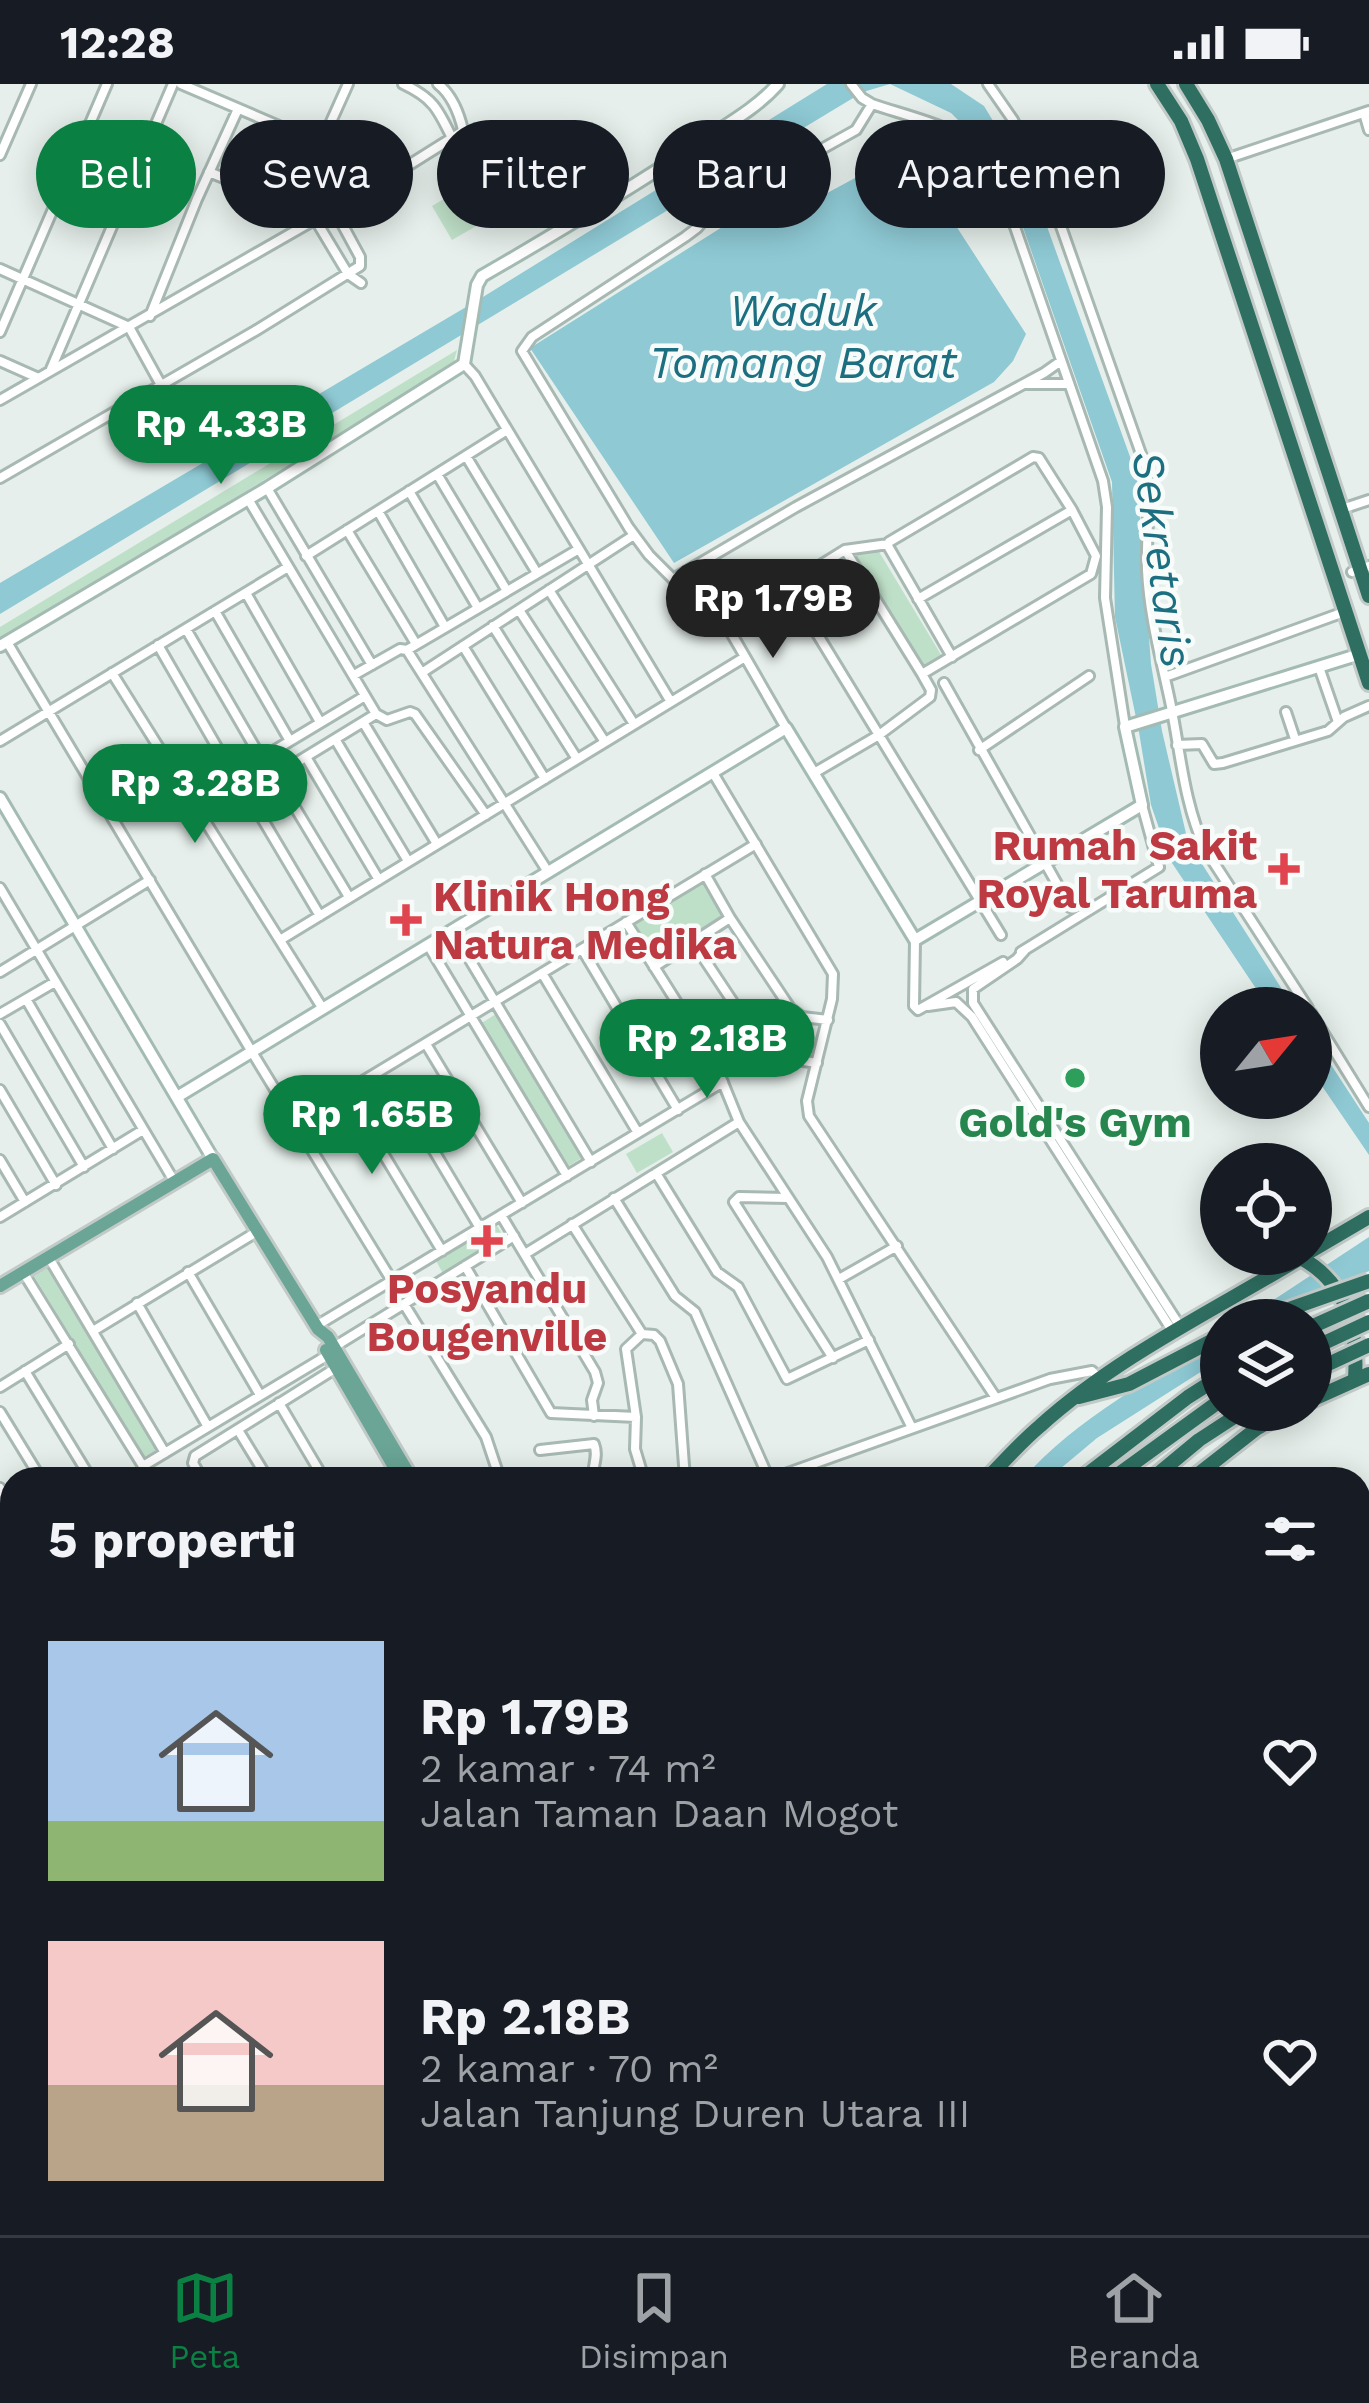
<!DOCTYPE html>
<html lang="id">
<head>
<meta charset="utf-8">
<style>
  :root { --surface:#171b24; --page:#242831; --text:#f1f3f6; --muted:#9ea1a6; --line:#363941; --accent:#0b8043 }
  body { margin:0; font-family:"Work Sans",sans-serif; background:var(--page); color:var(--text); height:100vh; display:flex; flex-direction:column; font-size:45px; white-space:nowrap }
  * { box-sizing:border-box; margin:0 }
  p { font-size:39px; color:var(--muted) }
  .icon { flex:none; width:66px; height:66px; fill:none; stroke:currentColor; stroke-width:2; stroke-linecap:round; stroke-linejoin:round }
  .map { position:relative; flex:1; overflow:hidden }
  .panel { position:absolute; left:0px; top:1383px; width:1371px; height:768px; display:flex; flex-direction:column; background:var(--surface); border-radius:36px 36px 0 0; box-shadow:0 6px 30px #0003 }
  .panel>* { flex:none }
  .hud { position:absolute; left:36px; top:36px; width:1299px; height:108px; display:flex; gap:24px }
  .needle { width:78px; rotate:60deg }
  .buttons { position:absolute; left:1200px; top:903px; display:grid; gap:24px }
  .buttons a { display:grid; place-items:center; width:132px; height:132px; border-radius:50%; background:var(--surface); box-shadow:0 6px 30px #0003; font-size:60px }
  .price { position:absolute; translate:-50% -102px; padding:0 27px; border-radius:42px; background:var(--accent); color:#fff; font-size:39px; line-height:78px; filter:drop-shadow(0 3px 6px #0008) }
  .price::after { content:''; position:absolute; left:50%; top:72px; width:36px; height:27px; margin-left:-18px; background:inherit; clip-path:polygon(0 0,100% 0,50% 100%) }
  .price.active { background:#222; color:#fff }
  ul { padding:0; list-style:none }
  li { display:flex; align-items:center; gap:36px; height:300px; padding:0 48px }
  li span { display:grid; place-items:center; flex:none; width:336px; height:240px; border-radius:0px; color:#555 }
  li>.icon { margin-inline-start:auto }
  span .icon { width:144px; height:144px; fill:#fffc; stroke-width:1 }
  li b { font-size:51px }
  h2 { display:flex; justify-content:space-between; align-items:center; height:144px; padding:0 48px; font-size:51px }
  .pill { padding:0 42px; border-radius:54px; background:var(--surface); box-shadow:0 6px 30px #0003; font-size:42px; line-height:108px }
  .pill.active { background:var(--accent); color:#fff }
  .status { display:flex; justify-content:space-between; align-items:center; height:84px; padding:0 60px; background:var(--surface); direction:ltr }
  .status svg { height:33px; fill:currentColor }
  .menu { display:flex; justify-content:space-around; align-items:center; height:168px; border-top:3px solid var(--line); background:var(--surface); font-size:33px; color:var(--muted) }
  .menu a { display:grid; justify-items:center; gap:6px }
  .menu .active { color:var(--accent) }
  .map>svg:first-child { display:block }
  .green { fill:#bfe0c8 }
  .water { fill:#8ec9d4 }
  .lines { fill:none; stroke-linecap:round; stroke-linejoin:round }
  .street-casing { stroke:#a8b8b2; stroke-width:14 }
  .secondary-casing { stroke:#a4bbb3; stroke-width:16 }
  .primary-casing { stroke:#c2cac8; stroke-width:18 }
  .highway-casing { stroke:#c2cac8; stroke-width:20 }
  .street { stroke:#fff; stroke-width:8 }
  .secondary { stroke:#fff; stroke-width:10 }
  .primary { stroke:#6aa596; stroke-width:12 }
  .highway { stroke:#2f6f62; stroke-width:14 }
  .highway-bridge-casing { stroke:#c2cac8; stroke-width:20; stroke-linecap:butt }
  .highway-bridge { stroke:#2f6f62; stroke-width:14 }
  .health-dot { fill:#e0444e; stroke:#f7fbf9; stroke-width:4.5 }
  .leisure-dot { fill:#2e9e5b; stroke:#f7fbf9; stroke-width:4.5 }
  .labels { text-anchor:middle; stroke-width:9; stroke-linejoin:round; paint-order:stroke }
  .health-label { font-size:42px; font-weight:bold; fill:#be3a42; stroke:#f7fbf9; text-anchor:end }
  .leisure-label { font-size:42px; font-weight:bold; fill:#27864d; stroke:#f7fbf9 }
  .water-label { font-size:45px; font-style:italic; fill:#1c6f80; stroke:#f7fbf9 }
</style>
</head>
<body>
<div class="status"><b>12:28</b><svg viewBox="0 0 49 12"><path d="M0 12V9h3v3zM5 12V6h3v6zM10 12V3h3v9zM15 12V0h3v12zM26 1h20v11H26zM47 4h2v5h-2z"/></svg></div>
<div class="map">
<svg width="1369" height="2151" viewBox="0 0 1369 2151">
  <rect width="100%" height="100%" fill="#e6efeb"/>
  <path class="green" d="M464 103 485 137 452 156 432 122Z
    M457 266 453 281 0 557V543Z
    M872 463 878 466 943 574 918 589 852 474Z
    M705 795 725 831 656 877 632 838Z
    M496 930 583 1073 567 1083 480 940Z
    M662 1049 673 1068 637 1089 626 1070Z
    M496 1140 508 1160 446 1195 435 1175Z
    M45 1178 157 1366 144 1373 31 1187Z"/>
  <path class="water" d="M827 0H951L984 22 1032 101 1137 392 1151 580 1162 647 1188 758 1294 924H1269L1170 776 1151 721 1139 648 1115 533 1112 398 1011 109 975 53 951 29 890 0 863 8 0 530V499L483 213Z
    M892 74 914 77 1026 250 1013 277 994 298 674 479 530 264 789 101 818 114Z
    M1311 950 1369 1039V1071L1311 986Z
    M1369 1153V1187L1342 1200 1281 1236H1243Z
    M1221 1250V1275L1097 1354 1048 1395H1023C1076 1334 1154 1294 1221 1250Z"/>
  <g class="lines">
    <defs>
      <path id="street" d="M181 0 393 91
        M403 0C433 14 438 25 452 54
        M851 0 862 14 872 20C897 29 956 43 973 60 988 76 997 100 1007 120L1103 397 1107 423 1105 514 1125 642
        M988 0 1013 36 1051 114 1146 384C1151 418 1146 452 1147 486 1149 532 1162 578 1171 622 1181 672 1184 719 1205 765L1308 924
        M1364 29 1369 46
        M321 60 348 0
        M0 71 31 0
        M1226 75 1369 27
        M209 88 312 130 348 190 361 199
        M0 185 129 243 161 301
        M150 232 197 115 238 25
        M0 248 107 0
        M0 277 36 293
        M464 280 475 292 671 618
        M51 285 173 0
        M1026 300H1068
        M0 316 393 91 460 49 463 46C459 29 452 11 438 0
        M466 372 537 489
        M437 390 507 507
        M0 394 255 247 360 182V173L334 125
        M267 404 372 581
        M409 407 478 524
        M248 415 376 630
        M1342 425 1369 416
        M378 427 445 543
        M347 446 416 560
        M306 472 507 346
        M1352 488 1369 482
        M673 495 796 423 1044 289 1061 277
        M788 502 1001 851
        M549 506 634 640
        M246 509 320 638
        M918 515 1072 426
        M519 526 605 658
        M215 527 290 657
        M726 540 845 466 888 460
        M493 542 577 675
        M186 545 261 674
        M7 558 252 968 392 1197
        M158 561 233 691
        M463 562 545 695
        M407 566 548 788
        M1319 583 1338 638
        M423 588 634 451
        M112 589 323 925
        M922 590 1091 490 1096 472 1072 426 1039 374 1033 373 889 458 888 462 952 573
        M354 591 400 565 407 566 579 465
        M1165 593 1344 528
        M944 599 1070 823
        M1286 628 1295 655
        M376 630 387 636 410 628 415 630 486 731
        M363 638 437 760
        M786 644 726 540 673 495 649 471 629 444 522 267 532 253 685 153 697 144 731 105 768 88 791 82 856 46 872 20
        M335 655 408 777
        M0 657 288 483
        M1177 661 1202 660 1214 680 1223 679 1328 647 1344 633 1369 622
        M979 666 1089 592
        M306 673 379 796
        M713 689 833 890 832 915 807 1017 809 1032 996 1314
        M814 689 879 651 930 613 931 606 922 590 845 466
        M276 692 349 813
        M247 709 320 832
        M192 716 365 612
        M204 735 376 630
        M705 790 730 834 790 924 802 933 828 936
        M0 804 174 1097
        M626 838 715 979 739 1038 827 1173 912 1344
        M452 846 591 1078
        M280 856 745 573
        M915 856 914 922 918 926 1003 878
        M693 858 764 965 777 973 817 979
        M428 861 567 1092
        M582 865 678 1026
        M1025 866 1017 875 973 905V919L1181 1244
        M1021 868 1159 783 1142 721
        M654 883 730 834
        M0 888 150 796
        M542 889 638 1049
        M26 915 113 1065
        M928 922 956 918 972 933 1173 1248
        M1311 929 1369 1023
        M0 930 55 898
        M0 940 84 1083
        M426 960 522 1119
        M0 1006 56 1101
        M346 1008 442 1167
        M406 1020 480 1144
        M295 1038 756 760
        M367 1043 447 995
        M0 1076 25 1118
        M656 1089 717 1188 738 1203 787 1295 869 1256
        M614 1114 675 1212 695 1228 769 1395
        M788 1114 739 1113 734 1118 833 1274
        M501 1131 595 1288 598 1299 592 1316 594 1332
        M0 1133 143 1046
        M572 1140 642 1250
        M525 1170 739 1038
        M49 1174 165 1369
        M465 1182 551 1329 636 1333
        M23 1188 151 1395
        M188 1188 260 1311
        M839 1195 897 1162
        M137 1219 208 1343
        M404 1220 486 1353 500 1395
        M316 1242 723 998
        M93 1247 258 1147
        M642 1250 654 1251 660 1257 678 1300 685 1395
        M642 1250 626 1265 636 1333 635 1365 644 1395
        M334 1263 514 1152
        M25 1287 91 1395
        M0 1303 69 1260
        M279 1319 324 1395
        M0 1328 41 1395
        M238 1346 268 1395
        M540 1366 594 1360C599 1373 592 1382 593 1395
        M143 1382 328 1271
        M202 1395 193 1379 195 1372 336 1284
        M771 1395 1050 1295 1092 1287 1099 1294
        M0 1404 12 1424
        M0 1483 12 1475
        M0 1512 12 1504
        M0 1518 12 1538
        M0 1625 12 1644
        M1359 1729 1369 1744
        M0 1754 12 1773
        M0 1794 12 1783
        M1359 2047 1369 2046
        M0 2127 4 2117 12 2110
        M304 2139 362 2151
        M438 2139 473 2147
        M998 2139 1017 2143
        M1141 2139 1143 2151
        M490 2151H492
        M898 2151 900 2139"/>
      <path id="secondary" d="M0 562 267 404 464 280 477 201 482 192C555 150 626 107 696 61 724 42 756 25 778 0
        M0 714 213 1075
        M177 1013 786 644 915 856 1142 721 1125 643 1360 570"/>
      <path id="primary" d="M0 1202 213 1075 318 1245 328 1253 412 1395
        M326 1266 401 1395"/>
      <path id="highway" d="M1157 0 1181 37 1197 75 1369 599
        M1186 0 1208 36 1226 75 1369 512
        M1311 1167 1369 1133
        M1301 1174C1348 1200 1358 1245 1355 1295
        M1079 1313 1129 1300 1221 1252
        M1311 1316 1369 1290
        M987 1395C1004 1377 1021 1358 1040 1342 1119 1271 1217 1225 1307 1170
        M1081 1395 1188 1313 1221 1292
        M1112 1395 1221 1316
        M1152 1395 1199 1356 1245 1326
        M1192 1395 1256 1345 1290 1326
        M677 2139 682 2151
        M709 2151 711 2139
        M735 2151 739 2139
        M757 2151 760 2139"/>
    </defs>
    <use href="#street" class="street-casing"/>
    <use href="#secondary" class="secondary-casing"/>
    <use href="#primary" class="primary-casing"/>
    <use href="#highway" class="highway-casing"/>
    <use href="#street" class="street"/>
    <use href="#secondary" class="secondary"/>
    <use href="#primary" class="primary"/>
    <use href="#highway" class="highway"/>
    <defs>
      <path id="highway-bridge" d="M1258 1236 1369 1197
        M1311 1243 1369 1217
        M1311 1265 1369 1238
        M1311 1288 1369 1261"/>
    </defs>
    <use href="#highway-bridge" class="highway-bridge-casing"/>
    <use href="#highway-bridge" class="highway-bridge"/>
  </g>
  <g class="health-dot">
    <path d="M1278 767h12v12h12v12h-12v12h-12v-12h-12v-12h12z"/>
    <path d="M400 818h12v12h12v12h-12v12h-12v-12h-12v-12h12z"/>
    <path d="M481 1139h12v12h12v12h-12v12h-12v-12h-12v-12h12z"/>
  </g>
  <circle class="leisure-dot" cx="1075" cy="994" r="12"/>
  <g class="labels">
    <g class="health-label">
      <text x="1257" y="776">Rumah Sakit<tspan x="1257" dy="48">Royal Taruma</tspan></text>
      <text x="433" y="827" text-anchor="start">Klinik Hong<tspan x="433" dy="48">Natura Medika</tspan></text>
      <text x="487" y="1219" text-anchor="middle">Posyandu<tspan x="487" dy="48">Bougenville</tspan></text>
    </g>
    <g class="leisure-label">
      <text x="1075" y="1053">Gold's Gym</text>
    </g>
    <g class="water-label">
      <text x="803" y="242">Waduk<tspan x="803" dy="52">Tomang Barat</tspan></text>
      <text transform="translate(1163 475) rotate(82)" y="16">Sekretaris</text>
    </g>
  </g>
</svg>
<div class="buttons">
<a><svg class="needle" viewBox="-14 -14 28 28"><path d="M0-13l5 13h-10z" fill="#e53935"/><path d="M0 13l5-13h-10z" fill="#9ea1a6"/></svg></a>
<a><svg class="icon" aria-label="locate" viewBox="0 0 24 24"><circle cx="12" cy="12" r="6"/><path d="M12 2v4M12 18v4M2 12h4M18 12h4"/></svg></a>
<a><svg class="icon" aria-label="layers" viewBox="0 0 24 24"><path d="M12 4l9 5-9 5-9-5zM3 14l9 5 9-5"/></svg></a>
</div>
<b class="price" style="left:221px;top:403px">Rp 4.33B</b>
<b class="price active" style="left:773px;top:577px">Rp 1.79B</b>
<b class="price" style="left:195px;top:762px">Rp 3.28B</b>
<b class="price" style="left:707px;top:1017px">Rp 2.18B</b>
<b class="price" style="left:372px;top:1093px">Rp 1.65B</b>
<div class="hud">
<a class="pill active">Beli</a>
<a class="pill">Sewa</a>
<a class="pill">Filter</a>
<a class="pill">Baru</a>
<a class="pill">Apartemen</a>
</div>
<section class="panel">
<h2>5 properti<svg class="icon" aria-label="filters" viewBox="0 0 24 24"><path d="M4 7h16M4 17h16"/><circle cx="9" cy="7" r="2"/><circle cx="15" cy="17" r="2"/></svg></h2>
<ul>
<li><span style="background:linear-gradient(#a9c7e8 75%,#8fb573 0)"><svg class="icon" aria-label="home" viewBox="0 0 24 24"><path d="M3 11l9-7 9 7M6 9v11h12V9"/></svg></span><div><b>Rp 1.79B</b><p>2 kamar · 74 m²</p><p>Jalan Taman Daan Mogot</p></div><svg class="icon" aria-label="heart" viewBox="0 0 24 24"><path d="M12 20l-8-8c-3-5 5-10 8-4 3-6 11-1 8 4z"/></svg></li>
<li><span style="background:linear-gradient(#f6c9c9 60%,#b9a48a 0)"><svg class="icon" aria-label="home" viewBox="0 0 24 24"><path d="M3 11l9-7 9 7M6 9v11h12V9"/></svg></span><div><b>Rp 2.18B</b><p>2 kamar · 70 m²</p><p>Jalan Tanjung Duren Utara III</p></div><svg class="icon" aria-label="heart" viewBox="0 0 24 24"><path d="M12 20l-8-8c-3-5 5-10 8-4 3-6 11-1 8 4z"/></svg></li>
</ul>
</section>
</div>
<nav class="menu">
<a class="active"><svg class="icon" aria-label="map" viewBox="0 0 24 24"><path d="M3 6l6-2 6 2 6-2v14l-6 2-6-2-6 2zM9 4v14M15 6v14"/></svg>Peta</a>
<a><svg class="icon" aria-label="saved" viewBox="0 0 24 24"><path d="M7 4h10v16l-5-4-5 4z"/></svg>Disimpan</a>
<a><svg class="icon" aria-label="home" viewBox="0 0 24 24"><path d="M3 11l9-7 9 7M6 9v11h12V9"/></svg>Beranda</a>
</nav>
</body>
</html>
